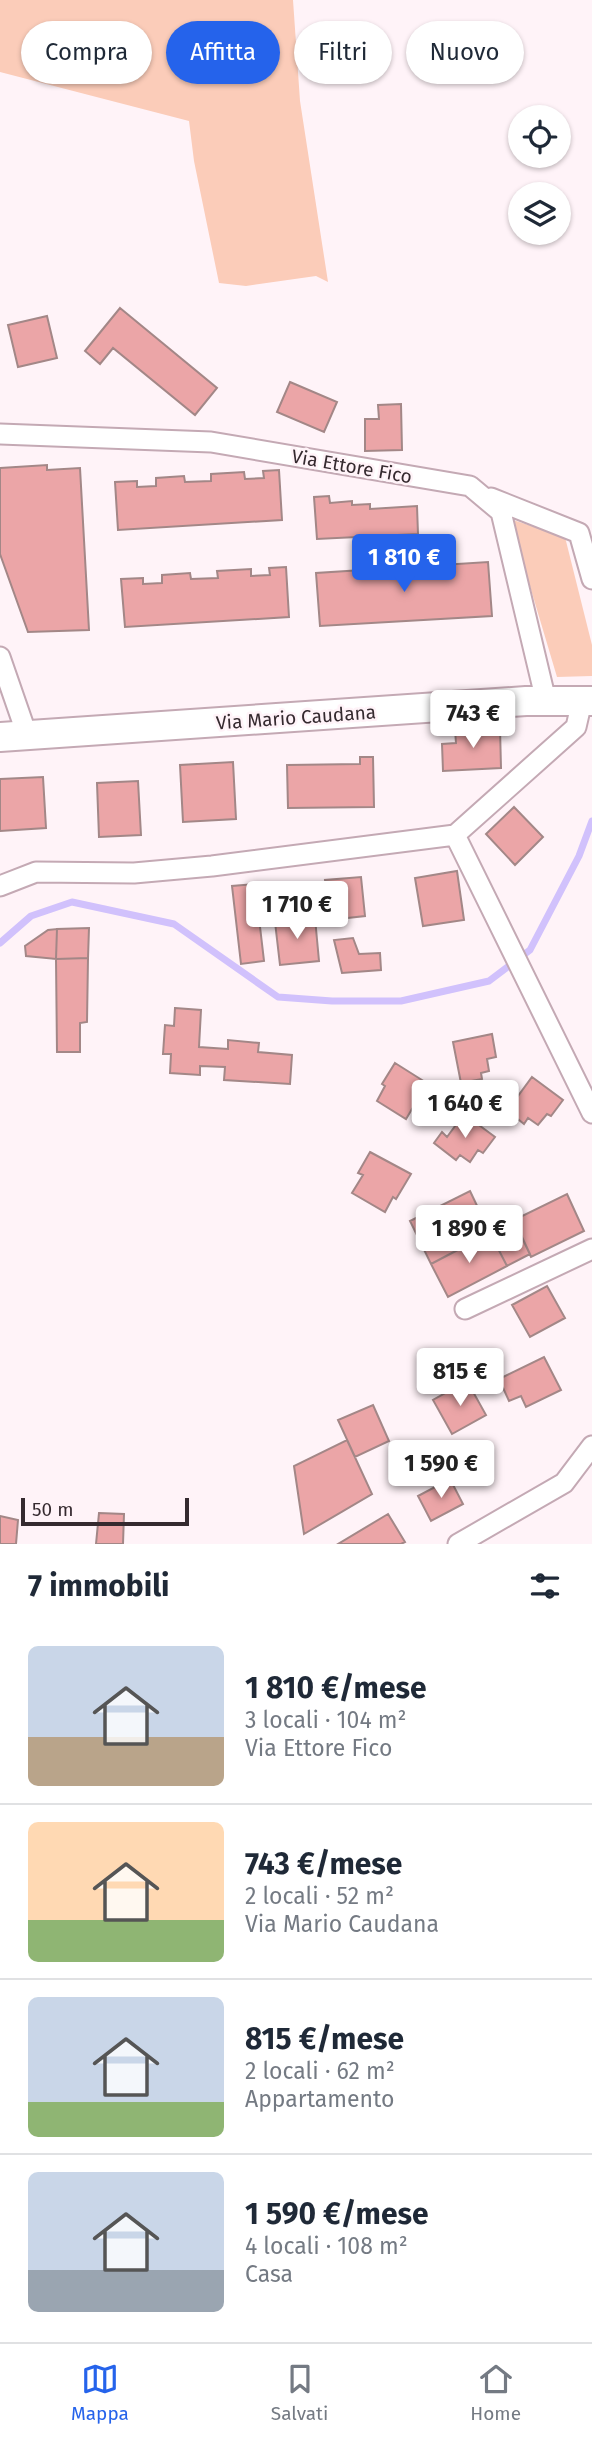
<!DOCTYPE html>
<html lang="it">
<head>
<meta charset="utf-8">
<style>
  :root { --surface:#fff; --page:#f2f2f3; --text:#1f2937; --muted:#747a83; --line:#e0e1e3; --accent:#2563eb }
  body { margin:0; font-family:"Fira Sans",sans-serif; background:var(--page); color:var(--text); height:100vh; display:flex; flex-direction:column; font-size:26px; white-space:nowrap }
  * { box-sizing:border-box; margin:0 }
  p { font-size:23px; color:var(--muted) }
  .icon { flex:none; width:38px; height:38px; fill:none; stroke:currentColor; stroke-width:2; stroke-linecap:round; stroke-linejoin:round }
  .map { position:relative; height:1544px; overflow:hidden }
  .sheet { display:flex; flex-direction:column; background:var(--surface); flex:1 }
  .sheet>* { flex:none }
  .banner { position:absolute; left:21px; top:21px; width:551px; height:63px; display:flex; gap:14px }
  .tools { position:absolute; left:508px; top:105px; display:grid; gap:14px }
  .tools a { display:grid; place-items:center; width:63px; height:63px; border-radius:50%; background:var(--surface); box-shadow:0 2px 5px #0004; font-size:35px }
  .scale { position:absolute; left:21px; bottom:18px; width:168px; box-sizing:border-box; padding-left:7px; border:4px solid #352a2f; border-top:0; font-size:19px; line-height:24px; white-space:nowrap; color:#352a2f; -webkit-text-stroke:5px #fff3f8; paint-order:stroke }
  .price { position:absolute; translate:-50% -60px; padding:0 16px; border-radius:7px; background:#fff; color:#222; font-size:23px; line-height:46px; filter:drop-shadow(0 2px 4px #0008) }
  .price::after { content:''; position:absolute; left:50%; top:42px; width:21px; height:16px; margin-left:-10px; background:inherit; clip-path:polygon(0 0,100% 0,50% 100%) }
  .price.active { background:var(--accent); color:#fff }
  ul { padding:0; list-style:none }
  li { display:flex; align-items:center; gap:21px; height:175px; padding:0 28px }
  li+li { border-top:2px solid var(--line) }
  li span { display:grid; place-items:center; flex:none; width:196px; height:140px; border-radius:10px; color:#555 }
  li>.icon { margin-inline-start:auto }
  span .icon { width:84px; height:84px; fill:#fffc; stroke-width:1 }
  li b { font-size:30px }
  h2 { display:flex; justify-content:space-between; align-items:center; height:84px; padding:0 28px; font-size:30px }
  .pill { padding:0 24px; border-radius:32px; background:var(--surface); box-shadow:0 2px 5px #0004; font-size:24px; line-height:63px }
  .pill.active { background:var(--accent); color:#fff }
  .tabs { display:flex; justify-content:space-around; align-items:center; height:98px; border-top:2px solid var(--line); background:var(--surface); font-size:19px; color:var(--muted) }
  .tabs a { display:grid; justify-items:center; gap:4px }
  .tabs .active { color:var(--accent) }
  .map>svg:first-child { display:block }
  .green { fill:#fbccb9 }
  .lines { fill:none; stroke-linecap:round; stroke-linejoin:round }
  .stream { stroke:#d1c1fc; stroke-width:7 }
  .building { fill:#eba5a7; stroke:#a38787; stroke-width:2 }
  .street-casing { stroke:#c4a9b4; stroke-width:23 }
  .secondary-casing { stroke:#c4a9b4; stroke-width:32 }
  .street { stroke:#fff; stroke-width:19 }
  .secondary { stroke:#fff; stroke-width:28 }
  .labels { text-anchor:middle; stroke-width:5; stroke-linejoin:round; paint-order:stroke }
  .street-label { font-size:19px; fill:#352a2f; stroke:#fff3f8 }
</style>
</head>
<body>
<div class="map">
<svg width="592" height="1544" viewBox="0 0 592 1544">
  <rect width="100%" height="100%" fill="#fff3f8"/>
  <path class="green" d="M0 0H293L300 101 328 282 316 276 246 286 219 283 194 161 189 121 0 72Z
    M510 519 565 537 592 645V676L557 677Z"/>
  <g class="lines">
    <path class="stream" d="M0 943 31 916 72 902 174 924 278 997 332 1001H401L489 981 530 950 579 856 592 821"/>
  </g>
  <path class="building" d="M120 308 217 388 195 415 113 348 100 364 85 351Z
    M47 316 57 358 18 367 8 325Z
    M290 382 337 402 324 432 277 412Z
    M401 404 402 450 365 451V419H379L378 405Z
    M47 465V470L80 468 89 630 28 632 0 554V468Z
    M279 470 282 520 118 530 115 482 137 481V487L156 486V478L184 476 185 482 211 481V474L244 472 245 479 264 478 263 471Z
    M329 496 330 503 352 501V505L370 504V509L417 506 418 534 317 539 314 497Z
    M488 562 492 616 320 626 316 573Z
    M286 567 289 617 125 627 121 579 143 578V584L162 583V575L190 573 191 579 218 578 217 571 251 569V576L270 575 269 568Z
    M500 728 501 768 443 771 442 744 456 743 455 730Z
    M360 757H373L374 807 288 808 287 765 360 764Z
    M233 762 236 819 183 822 180 765Z
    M43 777 46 828 0 831V779Z
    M138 781 141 835 99 837 97 783Z
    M514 807 543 837 515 865 486 834Z
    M457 871 464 920 423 926 415 878Z
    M361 877 365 916 330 920 325 880Z
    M255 884 264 961 241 964 232 886Z
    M315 918 319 961 280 965 275 922Z
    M89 928 88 958 56 959 57 929Z
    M57 929 56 959 26 956 25 946 48 930Z
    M353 938 359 954 380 953 381 970 342 973 334 940Z
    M88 958 87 1022 80 1023V1052H57L56 959Z
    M175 1008 201 1010 199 1047 228 1049V1040L259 1043 258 1052 292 1055 290 1084 224 1080 225 1067 200 1066V1075L170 1073 171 1054H163L165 1025 174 1026Z
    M492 1034 496 1057 487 1059 489 1071 481 1073 482 1079 461 1083 453 1042Z
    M395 1063 433 1087 417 1113 412 1109 406 1119 377 1101 385 1086 382 1084Z
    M532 1077 563 1100 551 1116 547 1114 538 1125 528 1118 524 1124 502 1106 510 1096 515 1100Z
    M464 1114 495 1137 483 1153 478 1150 470 1162 460 1155 456 1160 434 1143 442 1132 447 1137Z
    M370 1152 411 1174 396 1199 393 1197 385 1212 352 1193 363 1175 358 1173Z
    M470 1191 490 1233 431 1264 410 1221Z
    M567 1194 584 1231 531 1257 514 1220Z
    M514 1220 530 1254 507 1266 490 1233Z
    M490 1233 507 1266 448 1297 431 1264Z
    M547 1286 565 1318 530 1337 512 1305Z
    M544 1357 561 1390 526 1407 521 1396 509 1401 499 1379Z
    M467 1381 486 1415 452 1434 433 1400Z
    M373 1405 389 1441 355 1457 338 1420Z
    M347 1440 372 1494 304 1534 294 1466Z
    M450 1479 463 1504 431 1521 418 1496Z
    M99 1513 124 1514 123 1544H96Z
    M388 1514 405 1542 401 1544H338Z
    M0 1516 18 1520 16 1544H0Z"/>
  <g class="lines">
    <defs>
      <path id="street" d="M0 434 211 442 470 486 501 512 546 701
        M491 498 579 533 592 579
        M0 657 27 735
        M455 835 592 1113
        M0 886 36 872 134 873 212 866 455 835 576 727 582 701
        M465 1309 592 1249
        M458 1544 564 1483 592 1446"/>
      <path id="secondary" d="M0 737 526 701H592"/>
    </defs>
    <use href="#street" class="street-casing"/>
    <use href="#secondary" class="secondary-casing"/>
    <use href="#street" class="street"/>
    <use href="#secondary" class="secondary"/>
  </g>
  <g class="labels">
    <g class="street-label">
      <text transform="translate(352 466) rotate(10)" y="7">Via Ettore Fico</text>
      <text transform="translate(296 717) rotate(-4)" y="7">Via Mario Caudana</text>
    </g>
  </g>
</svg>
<div class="tools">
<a><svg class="icon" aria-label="locate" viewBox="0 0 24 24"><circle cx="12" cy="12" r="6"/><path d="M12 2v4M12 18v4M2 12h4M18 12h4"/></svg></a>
<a><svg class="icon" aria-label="layers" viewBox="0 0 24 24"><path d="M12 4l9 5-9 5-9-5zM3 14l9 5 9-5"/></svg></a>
</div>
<div class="scale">50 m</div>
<b class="price active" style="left:404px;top:594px">1 810 €</b>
<b class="price" style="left:473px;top:750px">743 €</b>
<b class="price" style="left:297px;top:941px">1 710 €</b>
<b class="price" style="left:465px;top:1140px">1 640 €</b>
<b class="price" style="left:469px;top:1265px">1 890 €</b>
<b class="price" style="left:460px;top:1408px">815 €</b>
<b class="price" style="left:441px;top:1500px">1 590 €</b>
<div class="banner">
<a class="pill">Compra</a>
<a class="pill active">Affitta</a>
<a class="pill">Filtri</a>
<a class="pill">Nuovo</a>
</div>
</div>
<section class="sheet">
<h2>7 immobili<svg class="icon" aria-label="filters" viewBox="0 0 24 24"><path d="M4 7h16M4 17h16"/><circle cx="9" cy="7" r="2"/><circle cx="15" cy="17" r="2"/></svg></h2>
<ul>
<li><span style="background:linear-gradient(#c9d6e8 65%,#b9a48a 0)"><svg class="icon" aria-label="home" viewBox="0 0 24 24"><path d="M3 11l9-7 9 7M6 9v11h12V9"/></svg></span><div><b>1 810 €/mese</b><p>3 locali · 104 m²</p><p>Via Ettore Fico</p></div></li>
<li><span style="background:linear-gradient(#ffd9b3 70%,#8fb573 0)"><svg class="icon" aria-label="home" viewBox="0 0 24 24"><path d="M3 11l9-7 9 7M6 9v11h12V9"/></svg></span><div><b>743 €/mese</b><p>2 locali · 52 m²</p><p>Via Mario Caudana</p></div></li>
<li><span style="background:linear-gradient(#c9d6e8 75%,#8fb573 0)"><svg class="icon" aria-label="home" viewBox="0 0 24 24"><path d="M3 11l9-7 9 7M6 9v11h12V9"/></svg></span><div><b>815 €/mese</b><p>2 locali · 62 m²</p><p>Appartamento</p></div></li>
<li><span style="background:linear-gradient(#c9d6e8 70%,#9aa5b1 0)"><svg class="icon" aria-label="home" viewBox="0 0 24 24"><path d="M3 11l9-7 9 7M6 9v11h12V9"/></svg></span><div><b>1 590 €/mese</b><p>4 locali · 108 m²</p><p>Casa</p></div></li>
</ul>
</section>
<nav class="tabs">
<a class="active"><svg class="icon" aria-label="map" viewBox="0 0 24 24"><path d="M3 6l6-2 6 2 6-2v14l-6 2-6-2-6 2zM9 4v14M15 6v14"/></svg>Mappa</a>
<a><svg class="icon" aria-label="saved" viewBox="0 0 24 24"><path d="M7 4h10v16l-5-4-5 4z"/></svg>Salvati</a>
<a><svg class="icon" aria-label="home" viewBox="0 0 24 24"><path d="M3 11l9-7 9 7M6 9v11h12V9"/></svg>Home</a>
</nav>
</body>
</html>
